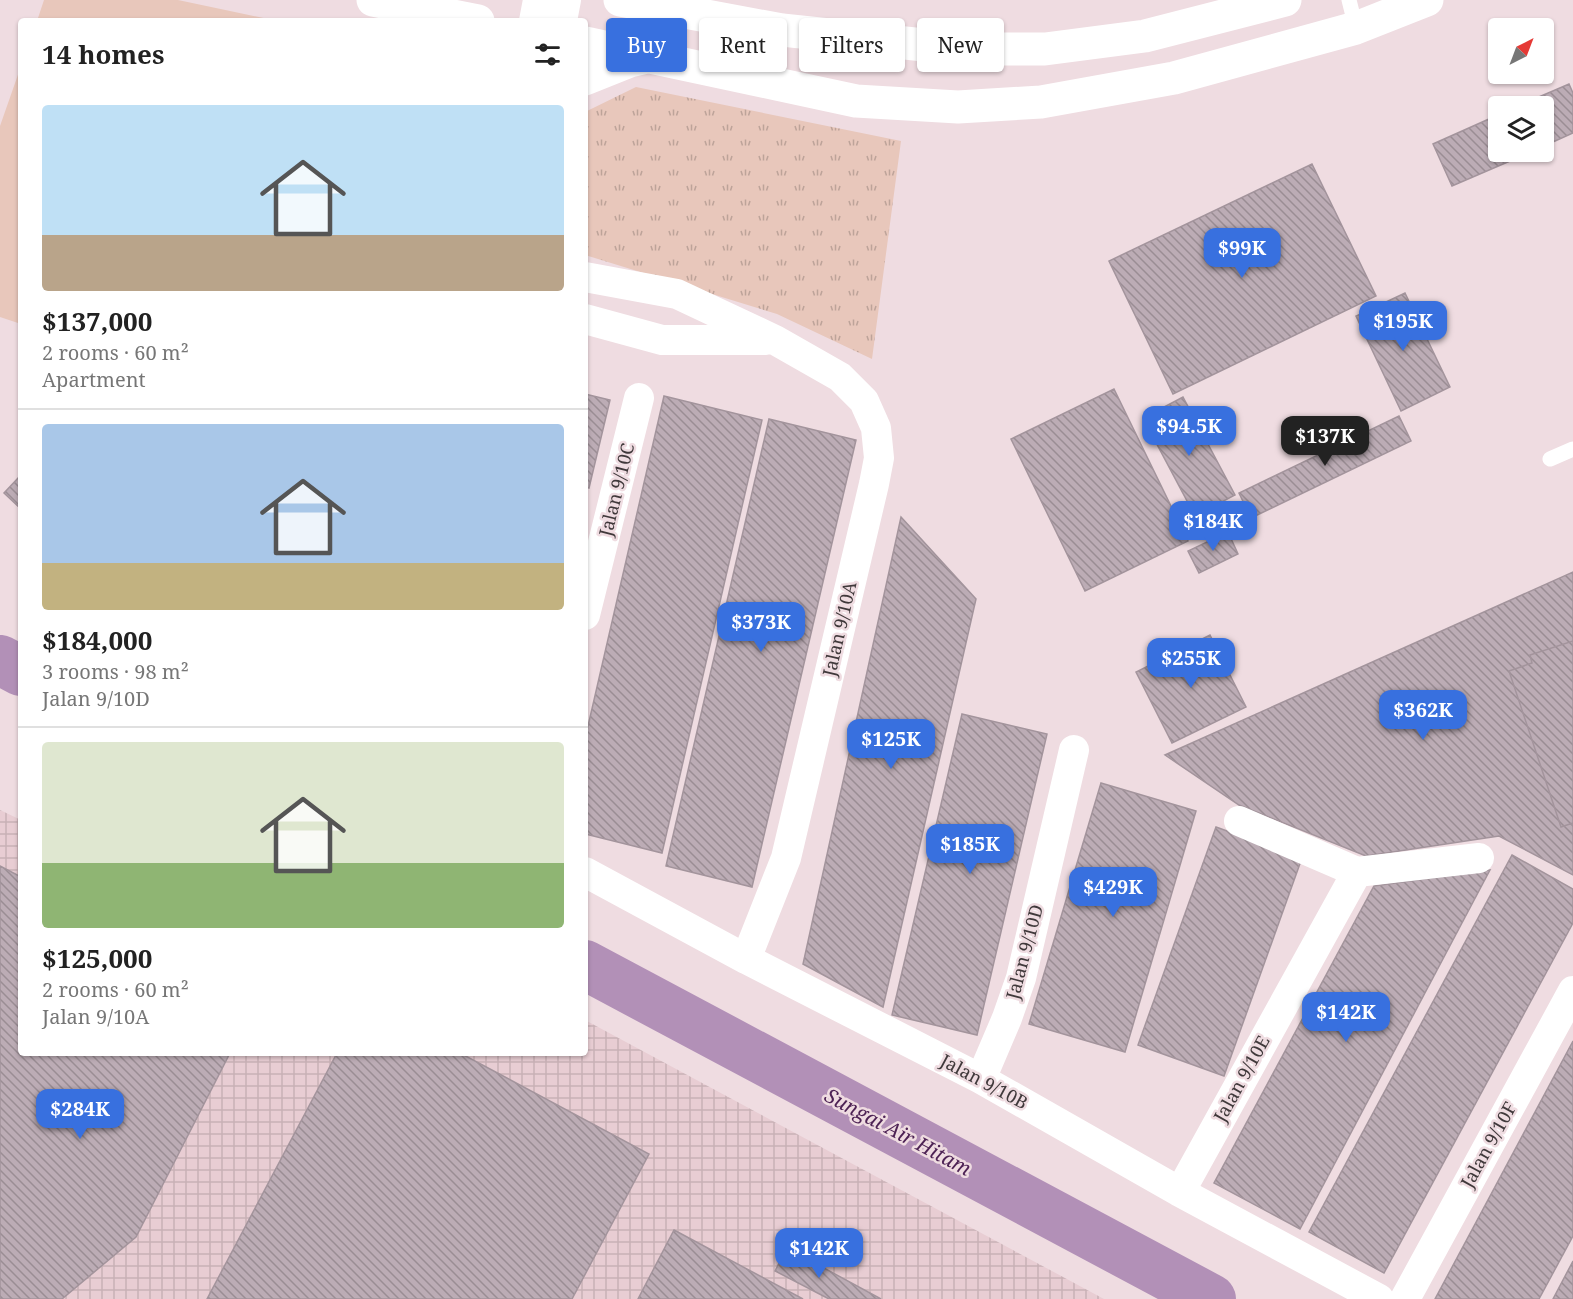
<!DOCTYPE html>
<html lang="en">
<head>
<meta charset="utf-8">
<style>
  :root { --surface:#fff; --page:#f6f6f6; --text:#222; --muted:#767676; --line:#e0e0e0; --accent:#3870df }
  body { margin:0; font-family:"Noto Serif",serif; background:var(--page); color:var(--text); height:100vh; display:flex; flex-direction:column; font-size:22px; white-space:nowrap }
  * { box-sizing:border-box; margin:0 }
  p { font-size:20px; color:var(--muted) }
  .icon { flex:none; width:33px; height:33px; fill:none; stroke:currentColor; stroke-width:2; stroke-linecap:round; stroke-linejoin:round }
  .map { position:relative; flex:1; overflow:hidden }
  .side { position:absolute; left:18px; top:18px; width:570px; height:1038px; display:flex; flex-direction:column; background:var(--surface); border-radius:6px; box-shadow:0 2px 4px #0004 }
  .side>* { flex:none }
  .guide { position:absolute; left:606px; top:18px; width:570px; height:54px; display:flex; gap:12px }
  .needle { width:39px; rotate:42deg }
  .controls { position:absolute; left:1488px; top:18px; display:grid; gap:12px }
  .controls a { display:grid; place-items:center; width:66px; height:66px; border-radius:6px; background:var(--surface); box-shadow:0 2px 4px #0004; font-size:30px }
  .price { position:absolute; translate:-50% -51px; padding:0 14px; border-radius:12px; background:var(--accent); color:#fff; font-size:20px; line-height:39px; filter:drop-shadow(0 2px 3px #0008) }
  .price::after { content:''; position:absolute; left:50%; top:36px; width:18px; height:14px; margin-left:-9px; background:inherit; clip-path:polygon(0 0,100% 0,50% 100%) }
  .price.active { background:#222; color:#fff }
  ul { padding:0; list-style:none }
  li { display:grid; align-content:center; gap:12px; height:318px; padding:0 24px }
  li+li { border-top:2px solid var(--line) }
  li span { display:grid; place-items:center; height:186px; border-radius:6px; color:#555 }
  li>.icon { margin-inline-start:auto }
  span .icon { width:108px; height:108px; fill:#fffc; stroke-width:1 }
  li b { font-size:26px }
  h2 { display:flex; justify-content:space-between; align-items:center; height:72px; padding:0 24px; font-size:26px }
  .chip { padding:0 21px; border-radius:6px; background:var(--surface); box-shadow:0 2px 4px #0004; font-size:21px; line-height:54px }
  .chip.active { background:var(--accent); color:#fff }
  .map>svg:first-child { display:block }
  .industrial { fill:url(#industrial-grid) }
  .grass { fill:#e8c7bb }
  .park { fill:url(#park-tufts) }
  .lines { fill:none; stroke-linecap:round; stroke-linejoin:round }
  .river { stroke:#b290b7; stroke-width:50 }
  .building { fill:url(#building-back-hatch); stroke:#a3949c; stroke-width:1.5 }
  .lane { stroke:#fff; stroke-width:15 }
  .street { stroke:#fff; stroke-width:30 }
  .secondary { stroke:#fff; stroke-width:33 }
  .labels { text-anchor:middle; stroke-width:5; stroke-linejoin:round; paint-order:stroke }
  .street-label { font-size:18px; fill:#40393b; stroke:#efdce1 }
  .water-label { font-size:20px; font-style:italic; fill:#4e2355; stroke:#efdce1 }
</style>
</head>
<body>
<div class="map">
<svg width="1573" height="1299" viewBox="0 0 1573 1299">
  <defs>
    <pattern id="industrial-grid" width="8" height="8" patternUnits="userSpaceOnUse" patternTransform="scale(1.5)"><rect width="8" height="8" fill="#e8cdd3"/><path d="M0 4h8M4 0v8" fill="none" stroke="#c8b1b6"/></pattern>
    <pattern id="park-tufts" width="24" height="20" patternUnits="userSpaceOnUse" patternTransform="scale(1.5)"><rect width="24" height="20" fill="#e8c7bb"/><path d="M3 7l-1-3M5 7V3M7 7l1-3M15 17l-1-3M17 17v-4M19 17l1-3" fill="none" stroke="#bda399"/></pattern>
    <pattern id="building-back-hatch" width="6" height="6" patternUnits="userSpaceOnUse" patternTransform="scale(1.5)"><rect width="6" height="6" fill="#bcacb5"/><path d="M-1 5l2 2M0 0l6 6M5-1l2 2" fill="none" stroke="#9a8d94"/></pattern>
  </defs>
  <rect width="100%" height="100%" fill="#efdce1"/>
  <path class="industrial" d="M0 810 21 820V1053H585V1020L1104 1299H0Z"/>
  <path class="grass" d="M44 0H178L278 21H37Z
    M21 66V324L0 317V126Z"/>
  <path class="park" d="M636 87 901 141 872 359 777 314 585 255V112Z"/>
  <g class="lines">
    <path class="river" d="M0 660 21 671
      M585 965 1211 1299"/>
  </g>
  <path class="building" d="M1569 84 1573 93V133L1544 146V106H1518Z
    M1498 115V152H1531L1452 186 1433 144Z
    M1312 164 1376 296 1173 394 1109 261Z
    M1405 293 1450 387 1401 411 1356 316Z
    M1114 389 1188 541 1085 591 1011 439Z
    M585 394 610 400 589 488 585 487Z
    M664 396 762 420 662 853 585 834V739Z
    M1183 397 1235 495 1195 516 1143 418Z
    M1399 416 1411 441 1251 518 1239 493Z
    M769 419 856 440 752 887 666 866Z
    M21 475V509L4 493Z
    M901 517 976 599 883 1007 803 964Z
    M1228 532 1238 554 1199 573 1188 551Z
    M1573 572V875L1499 836 1366 856 1239 805 1165 755Z
    M1210 635 1246 707 1172 743 1136 672Z
    M1573 641V823L1561 827 1509 671 1532 663 1530 655Z
    M962 714 1047 734 977 1035 892 1015Z
    M1101 783 1196 811 1125 1052 1029 1024Z
    M1216 827 1302 858 1224 1076 1138 1045Z
    M1512 855 1573 889V923L1384 1273 1309 1232Z
    M0 866 21 877V1053H230L136 1237 62 1299H0Z
    M1490 870 1300 1229 1214 1183 1374 886Z
    M1573 1041V1236L1539 1299H1435Z
    M337 1053H460L649 1154 572 1299H207Z
    M674 1230 803 1299H638Z
    M787 1248 881 1299H829L775 1271Z
    M1573 1261V1299H1553Z"/>
  <g class="lines">
    <path class="lane" d="M1349 0 1356 28
      M1550 459 1573 449"/>
    <path class="street" d="M534 21 538 0
      M562 21 566 0
      M585 277 677 294 775 340 840 377 864 401 876 428 879 458 874 484 786 858 746 959
      M585 319 662 340H766
      M585 615 639 398
      M585 872 746 959 981 1079 1180 1192 1379 1299
      M1357 872 1479 858
      M981 1079 1007 1018 1021 978 1074 750
      M1180 1192 1357 872 1239 821
      M1405 1299 1573 991"/>
    <path class="secondary" d="M373 0 478 21
      M620 0 782 30 962 49H1045L1145 36 1285 0
      M585 43 856 101 958 107 1041 102 1174 78 1356 28 1427 0
      M585 79 630 61 647 57"/>
  </g>
  <g class="labels">
    <g class="street-label">
      <text transform="translate(617 490) rotate(-76)" y="6">Jalan 9/10C</text>
      <text transform="translate(840 629) rotate(-77)" y="6">Jalan 9/10A</text>
      <text transform="translate(1025 952) rotate(-75)" y="6">Jalan 9/10D</text>
      <text transform="translate(1242 1079) rotate(-61)" y="6">Jalan 9/10E</text>
      <text transform="translate(984 1082) rotate(28)" y="6">Jalan 9/10B</text>
      <text transform="translate(1489 1145) rotate(-61)" y="6">Jalan 9/10F</text>
    </g>
    <g class="water-label">
      <text transform="translate(898 1132) rotate(28)" y="7">Sungai Air Hitam</text>
    </g>
  </g>
</svg>
<div class="controls">
<a><svg class="needle" viewBox="-14 -14 28 28"><path d="M0-13l5 13h-10z" fill="#e53935"/><path d="M0 13l5-13h-10z" fill="#767676"/></svg></a>
<a><svg class="icon" aria-label="layers" viewBox="0 0 24 24"><path d="M12 4l9 5-9 5-9-5zM3 14l9 5 9-5"/></svg></a>
</div>
<b class="price" style="left:1242px;top:279px">$99K</b>
<b class="price" style="left:1403px;top:352px">$195K</b>
<b class="price" style="left:1189px;top:457px">$94.5K</b>
<b class="price active" style="left:1325px;top:467px">$137K</b>
<b class="price" style="left:1213px;top:552px">$184K</b>
<b class="price" style="left:761px;top:653px">$373K</b>
<b class="price" style="left:1191px;top:689px">$255K</b>
<b class="price" style="left:1423px;top:741px">$362K</b>
<b class="price" style="left:891px;top:770px">$125K</b>
<b class="price" style="left:970px;top:875px">$185K</b>
<b class="price" style="left:1113px;top:918px">$429K</b>
<b class="price" style="left:1346px;top:1043px">$142K</b>
<b class="price" style="left:80px;top:1140px">$284K</b>
<b class="price" style="left:819px;top:1279px">$142K</b>
<div class="guide">
<a class="chip active">Buy</a>
<a class="chip">Rent</a>
<a class="chip">Filters</a>
<a class="chip">New</a>
</div>
<section class="side">
<h2>14 homes<svg class="icon" aria-label="filters" viewBox="0 0 24 24"><path d="M4 7h16M4 17h16"/><circle cx="9" cy="7" r="2"/><circle cx="15" cy="17" r="2"/></svg></h2>
<ul>
<li><span style="background:linear-gradient(#bfe0f5 70%,#b9a48a 0)"><svg class="icon" aria-label="home" viewBox="0 0 24 24"><path d="M3 11l9-7 9 7M6 9v11h12V9"/></svg></span><div><b>$137,000</b><p>2 rooms · 60 m²</p><p>Apartment</p></div></li>
<li><span style="background:linear-gradient(#a9c7e8 75%,#c2b280 0)"><svg class="icon" aria-label="home" viewBox="0 0 24 24"><path d="M3 11l9-7 9 7M6 9v11h12V9"/></svg></span><div><b>$184,000</b><p>3 rooms · 98 m²</p><p>Jalan 9/10D</p></div></li>
<li><span style="background:linear-gradient(#dfe7d0 65%,#8fb573 0)"><svg class="icon" aria-label="home" viewBox="0 0 24 24"><path d="M3 11l9-7 9 7M6 9v11h12V9"/></svg></span><div><b>$125,000</b><p>2 rooms · 60 m²</p><p>Jalan 9/10A</p></div></li>
</ul>
</section>
</div>
</body>
</html>
